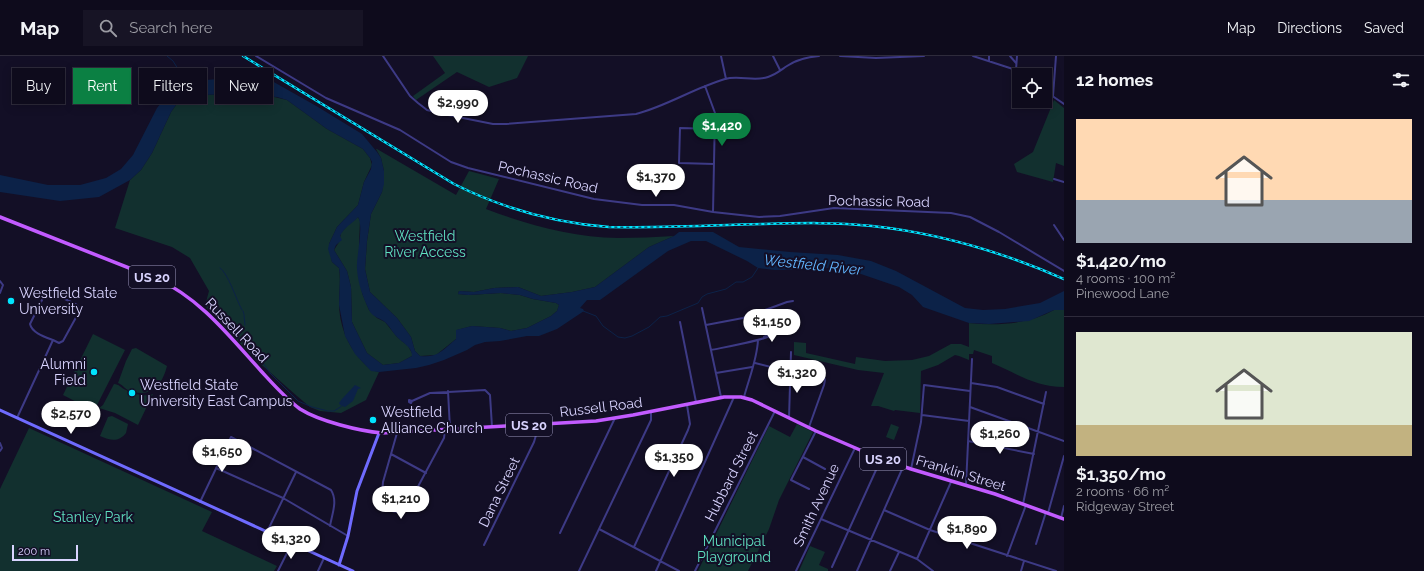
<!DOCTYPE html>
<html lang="en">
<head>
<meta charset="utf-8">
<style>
  :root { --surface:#0e0b1c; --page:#171425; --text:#f1f3f6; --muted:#9b9ba3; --line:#2e2b3b; --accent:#0b8043 }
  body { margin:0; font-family:Raleway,sans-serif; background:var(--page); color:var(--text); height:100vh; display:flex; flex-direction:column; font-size:15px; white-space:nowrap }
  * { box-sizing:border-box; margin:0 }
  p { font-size:13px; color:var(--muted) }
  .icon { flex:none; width:22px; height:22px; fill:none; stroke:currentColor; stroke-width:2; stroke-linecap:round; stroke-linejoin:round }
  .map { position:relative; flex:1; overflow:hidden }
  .sheet { display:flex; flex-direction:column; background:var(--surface); width:360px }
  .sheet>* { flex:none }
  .banner { position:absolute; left:12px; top:12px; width:380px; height:36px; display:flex; gap:8px }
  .buttons { position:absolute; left:1012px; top:12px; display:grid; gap:8px }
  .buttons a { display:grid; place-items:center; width:40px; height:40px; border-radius:0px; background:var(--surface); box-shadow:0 2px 10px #0003,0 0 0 1px var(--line); font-size:20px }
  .scale { position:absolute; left:12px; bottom:10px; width:66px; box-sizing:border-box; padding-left:4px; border:2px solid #d9d4ff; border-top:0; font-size:11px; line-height:14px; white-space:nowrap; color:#d9d4ff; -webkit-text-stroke:3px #130f26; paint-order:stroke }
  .price { position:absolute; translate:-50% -34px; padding:0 9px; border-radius:14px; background:#fff; color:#222; font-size:13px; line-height:26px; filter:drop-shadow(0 1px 2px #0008) }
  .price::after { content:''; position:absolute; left:50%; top:24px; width:12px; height:9px; margin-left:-6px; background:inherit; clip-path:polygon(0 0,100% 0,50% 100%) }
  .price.current { background:var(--accent); color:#fff }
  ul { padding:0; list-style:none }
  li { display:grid; align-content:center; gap:8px; height:212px; padding:0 12px }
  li+li { border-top:1px solid var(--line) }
  li span { display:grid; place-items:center; height:124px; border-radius:0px; color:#555 }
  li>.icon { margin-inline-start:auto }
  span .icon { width:72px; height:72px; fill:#fffc; stroke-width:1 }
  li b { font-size:17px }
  h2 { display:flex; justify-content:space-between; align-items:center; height:48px; padding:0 12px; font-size:17px }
  .pill { padding:0 14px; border-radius:0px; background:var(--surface); box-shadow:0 2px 10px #0003,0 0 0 1px var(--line); font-size:14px; line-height:36px }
  .pill.current { background:var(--accent); color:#fff }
  header { display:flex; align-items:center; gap:24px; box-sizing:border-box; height:56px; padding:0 20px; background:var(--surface); border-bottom:1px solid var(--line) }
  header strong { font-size:19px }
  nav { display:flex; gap:22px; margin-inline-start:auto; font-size:14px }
  .search { width:280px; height:36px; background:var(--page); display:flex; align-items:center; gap:10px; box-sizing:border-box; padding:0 14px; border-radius:0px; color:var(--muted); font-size:15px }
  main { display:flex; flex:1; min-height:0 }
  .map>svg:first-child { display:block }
  .green { fill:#12302f }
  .water { fill:#0c2248; fill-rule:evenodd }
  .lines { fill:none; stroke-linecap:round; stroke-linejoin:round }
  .stream { stroke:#0c2248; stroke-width:1 }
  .minor { stroke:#3d3a85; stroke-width:2 }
  .secondary { stroke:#6f6bff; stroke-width:3 }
  .primary { stroke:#c25bff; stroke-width:3.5 }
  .rail-casing { stroke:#00e5ff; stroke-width:2.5 }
  .rail { stroke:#130f26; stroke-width:1; stroke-dasharray:3; stroke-linecap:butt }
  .poi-dot { fill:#00e5ff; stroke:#130f26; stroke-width:1.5 }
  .labels { text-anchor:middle; stroke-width:4; stroke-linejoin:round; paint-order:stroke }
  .shield { fill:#130f26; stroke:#9e99be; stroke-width:1 }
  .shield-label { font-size:13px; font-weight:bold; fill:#d9d4ff }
  .street-label { font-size:14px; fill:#d9d4ff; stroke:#130f26 }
  .park-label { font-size:14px; fill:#5fe0c0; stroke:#130f26 }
  .poi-label { font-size:14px; fill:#d9d4ff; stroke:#130f26; text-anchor:start }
  .water-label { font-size:15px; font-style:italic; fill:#62b6ff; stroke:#130f26 }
</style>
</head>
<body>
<header>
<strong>Map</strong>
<div class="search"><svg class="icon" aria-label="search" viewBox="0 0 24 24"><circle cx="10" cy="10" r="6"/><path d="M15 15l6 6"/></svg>Search here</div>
<nav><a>Map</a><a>Directions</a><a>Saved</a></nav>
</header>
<main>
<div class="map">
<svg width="1064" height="515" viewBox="0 0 1064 515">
  <rect width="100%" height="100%" fill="#130f26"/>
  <path class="green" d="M433 0H528L517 22 489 31 457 16 416 44 413 40 445 17Z
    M236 38 270 40 287 44 327 73 363 93 370 102 372 109 364 126 358 149 337 171 329 188 332 206 339 212C341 224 339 235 339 247 339 268 347 289 361 304 367 311 370 314 379 316L366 344 341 357 320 355 310 351 297 340 255 303 205 250 209 235 190 202 172 191 115 172 130 124 141 114 152 97 171 56 178 46 183 42 198 39Z
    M1054 44 1064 52V110L1056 107 1053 126 1017 116 1014 108 1033 96Z
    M376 93H377L456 139 469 115 499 123 486 153C528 169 573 181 618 182 637 182 656 181 674 180L649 191 595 231 572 236 541 240 518 231 494 232 474 236 459 235 458 238 468 239 501 237 520 239 533 243 556 247 559 249 557 255 551 260 527 272 511 275 500 272 472 270 457 274 456 283 436 299 420 300 415 295 411 281 397 262 370 236 365 213 367 185 371 158 382 136 384 115 381 102Z
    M358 161 360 165 359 188 362 237 369 254 377 262 385 266 397 281 408 290 412 297V300L399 307 383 309 367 297 352 266 351 231 347 215 334 194 339 186 341 177 347 170Z
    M1054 254H1064V331C1035 331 1016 317 992 307V300L974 294 973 298H969V304L959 300 955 299 938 309 921 315 920 357 895 354 894 355 878 350H871L884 317 858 314 794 299V286L806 287V297L855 308 856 301 885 305 912 304 929 300 951 288H961L969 291V267C998 270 1029 268 1054 254Z
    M93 278 125 294 94 355 63 339Z
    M136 292 167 310C162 330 150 343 128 334 124 332 123 329 118 327L126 305 132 293Z
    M114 328C119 328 121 332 126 334 133 338 144 341 153 338L138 369 115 357 99 352 103 349Z
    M112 360 128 368 126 377C118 387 110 384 100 380L108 361Z
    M797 368 813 376 779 444 769 473 748 515H698L769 370 790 381Z
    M891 368 899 371 894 384 886 381Z
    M29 372 212 456 202 475 277 510 274 515H0V433Z
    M810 490 825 496 819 509 828 513V515H799Z"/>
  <path class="water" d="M245 21 264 22 272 25 318 51 362 78 377 96 381 102 384 115V128L382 136 371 158 367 185 365 213 370 236 397 262 411 281 415 295 420 300C438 302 443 294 456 283V274L472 270 500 272 511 275 527 272 551 260 557 255 559 249 556 247 533 243 520 239 501 237 468 239 458 238 459 235 474 236 494 232 518 231 541 240 572 236 595 231 649 191 674 180 679 176H713L739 191 790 196 838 199 871 205 896 215 965 252 983 254 1005 253 1040 247 1064 235V254H1054L1029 265 989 268 969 267 923 251 912 239 899 231 858 217 829 212 815 213 775 214 758 212 747 205 706 185H691L668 195 600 244H587L580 252 583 253 584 255 557 273 539 280H527L500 285 485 286 475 289 467 294 444 304 429 309 416 312 379 316 371 315 355 298 345 280 339 249 340 219 339 212 332 206 328 193 329 188 337 171 358 149 364 126 371 113 372 106 370 102 363 93 327 73 287 44 277 41 236 38 198 39 183 42 178 46 171 56 152 97 141 114 130 124 99 141 60 145 0 136V119L48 129H80L106 122 121 113 133 99 157 52 175 30 192 22 206 24ZM358 161C364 171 356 200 357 213 358 228 363 241 369 254 373 262 381 262 386 267 390 271 393 277 397 281 403 287 412 291 412 300L399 307 383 309 367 297 352 266 351 231 347 215 334 194 336 189 342 184 340 180C344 171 352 168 358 161Z
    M355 329 361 332 358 333 353 345 345 351 340 349 339 347 342 343Z"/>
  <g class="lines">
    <path class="stream" d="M167 0 173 5 178 13 189 15 190 24
      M220 212C228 217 236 243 242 254
      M243 255 244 258
      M583 255 596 260 603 270 618 281 625 282 632 280 649 271 660 261 667 260 698 247 702 241 707 238 726 233 736 226H743L752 221 758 212
      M244 259 245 269
      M250 288 270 317 298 345 312 351 328 355H334L342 350"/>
    <path class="minor" d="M256 0 326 42 400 74 451 106 468 112 594 143 642 149H674L713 156 759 161 780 160 834 152 951 157 970 161 999 176 1064 215
      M383 0 410 40 418 47 427 54 443 58 493 68H506L636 58C667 50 694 32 725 23 739 19 755 26 768 21 775 19 781 14 787 10 796 4 807 1 819 0
      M721 0 726 23
      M773 0 780 14
      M840 0 876 2 924 0
      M973 0 1016 14 1022 19
      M1010 0 1016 7
      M989 5V0
      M1016 14 1017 0
      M705 30 715 57 713 156
      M1045 35 1064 48
      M1053 40 1056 0
      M714 108 679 107 680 72 716 73
      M1054 123 1064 126
      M1054 169 1064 184
      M0 225 3 229 0 237
      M702 252 721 341
      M680 266 696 346
      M706 269 743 262 787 246 793 245
      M711 294C725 291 776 283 783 273H780L764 281
      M755 307 779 313 810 317 824 321 825 324 824 329 809 371
      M716 317 752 311
      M971 327 997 331 1044 348
      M448 335 450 373
      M744 341C749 322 757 304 758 284
      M412 345 411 347 409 346V344L412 345 430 337 485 334 490 339 492 371
      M970 351 1064 385
      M922 359 969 365
      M17 362 53 284C45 281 32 277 30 268L45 238 49 235 77 249 79 252V256L63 285 59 287 53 284
      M789 362 791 296
      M397 377 383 426 382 438 385 446 392 455 401 457 406 453 444 382 445 374
      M968 385 1034 398
      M0 387 2 392 0 395
      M391 398 426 417
      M803 401 825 413
      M216 412 283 442 348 480
      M911 413 921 366 924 329 970 335
      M966 429 972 303
      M809 433 791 424 816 375
      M200 446 231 381 331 434C338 445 332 458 330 470
      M1023 448 1046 336
      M884 454 930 474 1056 515
      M1048 457 1064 400
      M1061 462 1064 450
      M821 463 917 503 933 515
      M599 473 679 515
      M267 476 296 416
      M560 477 615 362
      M1036 488 1046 456
      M484 489 534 386 539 369
      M634 491 688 374 690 368 687 349
      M1007 500 1026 449
      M917 503 951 426
      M832 511 881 403
      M278 515 292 487
      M318 515 324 502
      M579 515 651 364V356
      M656 515 734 341
      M695 515 775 355
      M796 515 855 392
      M857 515 903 411
      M890 515 899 496
      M1021 515 1024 505"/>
    <path class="secondary" d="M0 354 353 515
      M339 509 348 480 357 435 379 377"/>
    <path class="primary" d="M0 161 157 223C200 242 230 281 261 315 273 328 285 342 300 353 319 365 359 375 382 377L596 365 633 359 724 341H741L752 344 816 375 881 403 911 413 995 438 1064 463"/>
    <defs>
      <path id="rail" d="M243 0 454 128C502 152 555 167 609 171 660 172 712 169 763 168 800 167 836 166 872 170 939 177 1002 196 1064 223"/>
    </defs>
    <use href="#rail" class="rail-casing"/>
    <use href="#rail" class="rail"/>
  </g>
  <g class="poi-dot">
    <circle cx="11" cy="245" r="4"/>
    <circle cx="94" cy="316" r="4"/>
    <circle cx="132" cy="337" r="4"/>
    <circle cx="373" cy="364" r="4"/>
  </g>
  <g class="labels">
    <g class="shield">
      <rect x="129" y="210" width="46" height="22" rx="3"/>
      <rect x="506" y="358" width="46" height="22" rx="3"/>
      <rect x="860" y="392" width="46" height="22" rx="3"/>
    </g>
    <g class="shield-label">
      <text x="152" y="226">US 20</text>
      <text x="529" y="374">US 20</text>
      <text x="883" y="408">US 20</text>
    </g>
    <g class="street-label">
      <text transform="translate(548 121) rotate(13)" y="5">Pochassic Road</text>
      <text transform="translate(879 145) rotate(1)" y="5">Pochassic Road</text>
      <text transform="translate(237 274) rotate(46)" y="5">Russell Road</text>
      <text transform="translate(601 351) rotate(-7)" y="5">Russell Road</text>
      <text transform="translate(961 417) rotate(17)" y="5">Franklin Street</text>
      <text transform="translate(731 420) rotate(-63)" y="5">Hubbard Street</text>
      <text transform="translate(499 436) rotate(-64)" y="5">Dana Street</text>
      <text transform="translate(816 449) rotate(-65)" y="5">Smith Avenue</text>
    </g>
    <g class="park-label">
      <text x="425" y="185">Westfield<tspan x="425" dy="16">River Access</tspan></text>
      <text x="93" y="466">Stanley Park</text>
      <text x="734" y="490">Municipal<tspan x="734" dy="16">Playground</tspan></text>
    </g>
    <g class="poi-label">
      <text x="19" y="242">Westfield State<tspan x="19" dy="16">University</tspan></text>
      <text x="86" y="313" text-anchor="end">Alumni<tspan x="86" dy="16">Field</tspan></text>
      <text x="140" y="334">Westfield State<tspan x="140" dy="16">University East Campus</tspan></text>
      <text x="381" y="361">Westfield<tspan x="381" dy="16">Alliance Church</tspan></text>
    </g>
    <g class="water-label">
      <text transform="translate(813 209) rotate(6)" y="5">Westfield River</text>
    </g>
  </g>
</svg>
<div class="buttons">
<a><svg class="icon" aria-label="locate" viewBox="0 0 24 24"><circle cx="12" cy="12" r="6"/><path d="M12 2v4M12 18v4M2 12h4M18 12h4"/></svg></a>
</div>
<div class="scale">200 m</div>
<b class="price" style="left:458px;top:68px">$2,990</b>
<b class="price current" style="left:722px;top:91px">$1,420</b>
<b class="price" style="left:656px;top:142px">$1,370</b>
<b class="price" style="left:772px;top:287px">$1,150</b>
<b class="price" style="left:797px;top:338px">$1,320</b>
<b class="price" style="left:71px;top:379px">$2,570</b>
<b class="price" style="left:1000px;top:399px">$1,260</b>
<b class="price" style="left:222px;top:417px">$1,650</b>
<b class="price" style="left:674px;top:422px">$1,350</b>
<b class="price" style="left:401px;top:464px">$1,210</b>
<b class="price" style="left:967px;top:494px">$1,890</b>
<b class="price" style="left:291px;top:504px">$1,320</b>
<div class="banner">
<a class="pill">Buy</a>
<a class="pill current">Rent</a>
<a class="pill">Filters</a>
<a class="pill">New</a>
</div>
</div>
<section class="sheet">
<h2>12 homes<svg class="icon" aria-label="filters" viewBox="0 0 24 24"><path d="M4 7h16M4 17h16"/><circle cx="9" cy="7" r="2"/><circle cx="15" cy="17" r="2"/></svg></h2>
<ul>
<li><span style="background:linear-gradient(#ffd9b3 65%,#9aa5b1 0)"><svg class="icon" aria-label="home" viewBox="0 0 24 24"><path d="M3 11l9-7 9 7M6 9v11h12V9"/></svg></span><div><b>$1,420/mo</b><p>4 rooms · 100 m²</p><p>Pinewood Lane</p></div></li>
<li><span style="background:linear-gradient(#dfe7d0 75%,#c2b280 0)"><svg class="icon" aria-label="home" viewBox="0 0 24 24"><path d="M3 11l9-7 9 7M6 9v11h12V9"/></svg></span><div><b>$1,350/mo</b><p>2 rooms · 66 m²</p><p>Ridgeway Street</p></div></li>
</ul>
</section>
</main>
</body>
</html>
